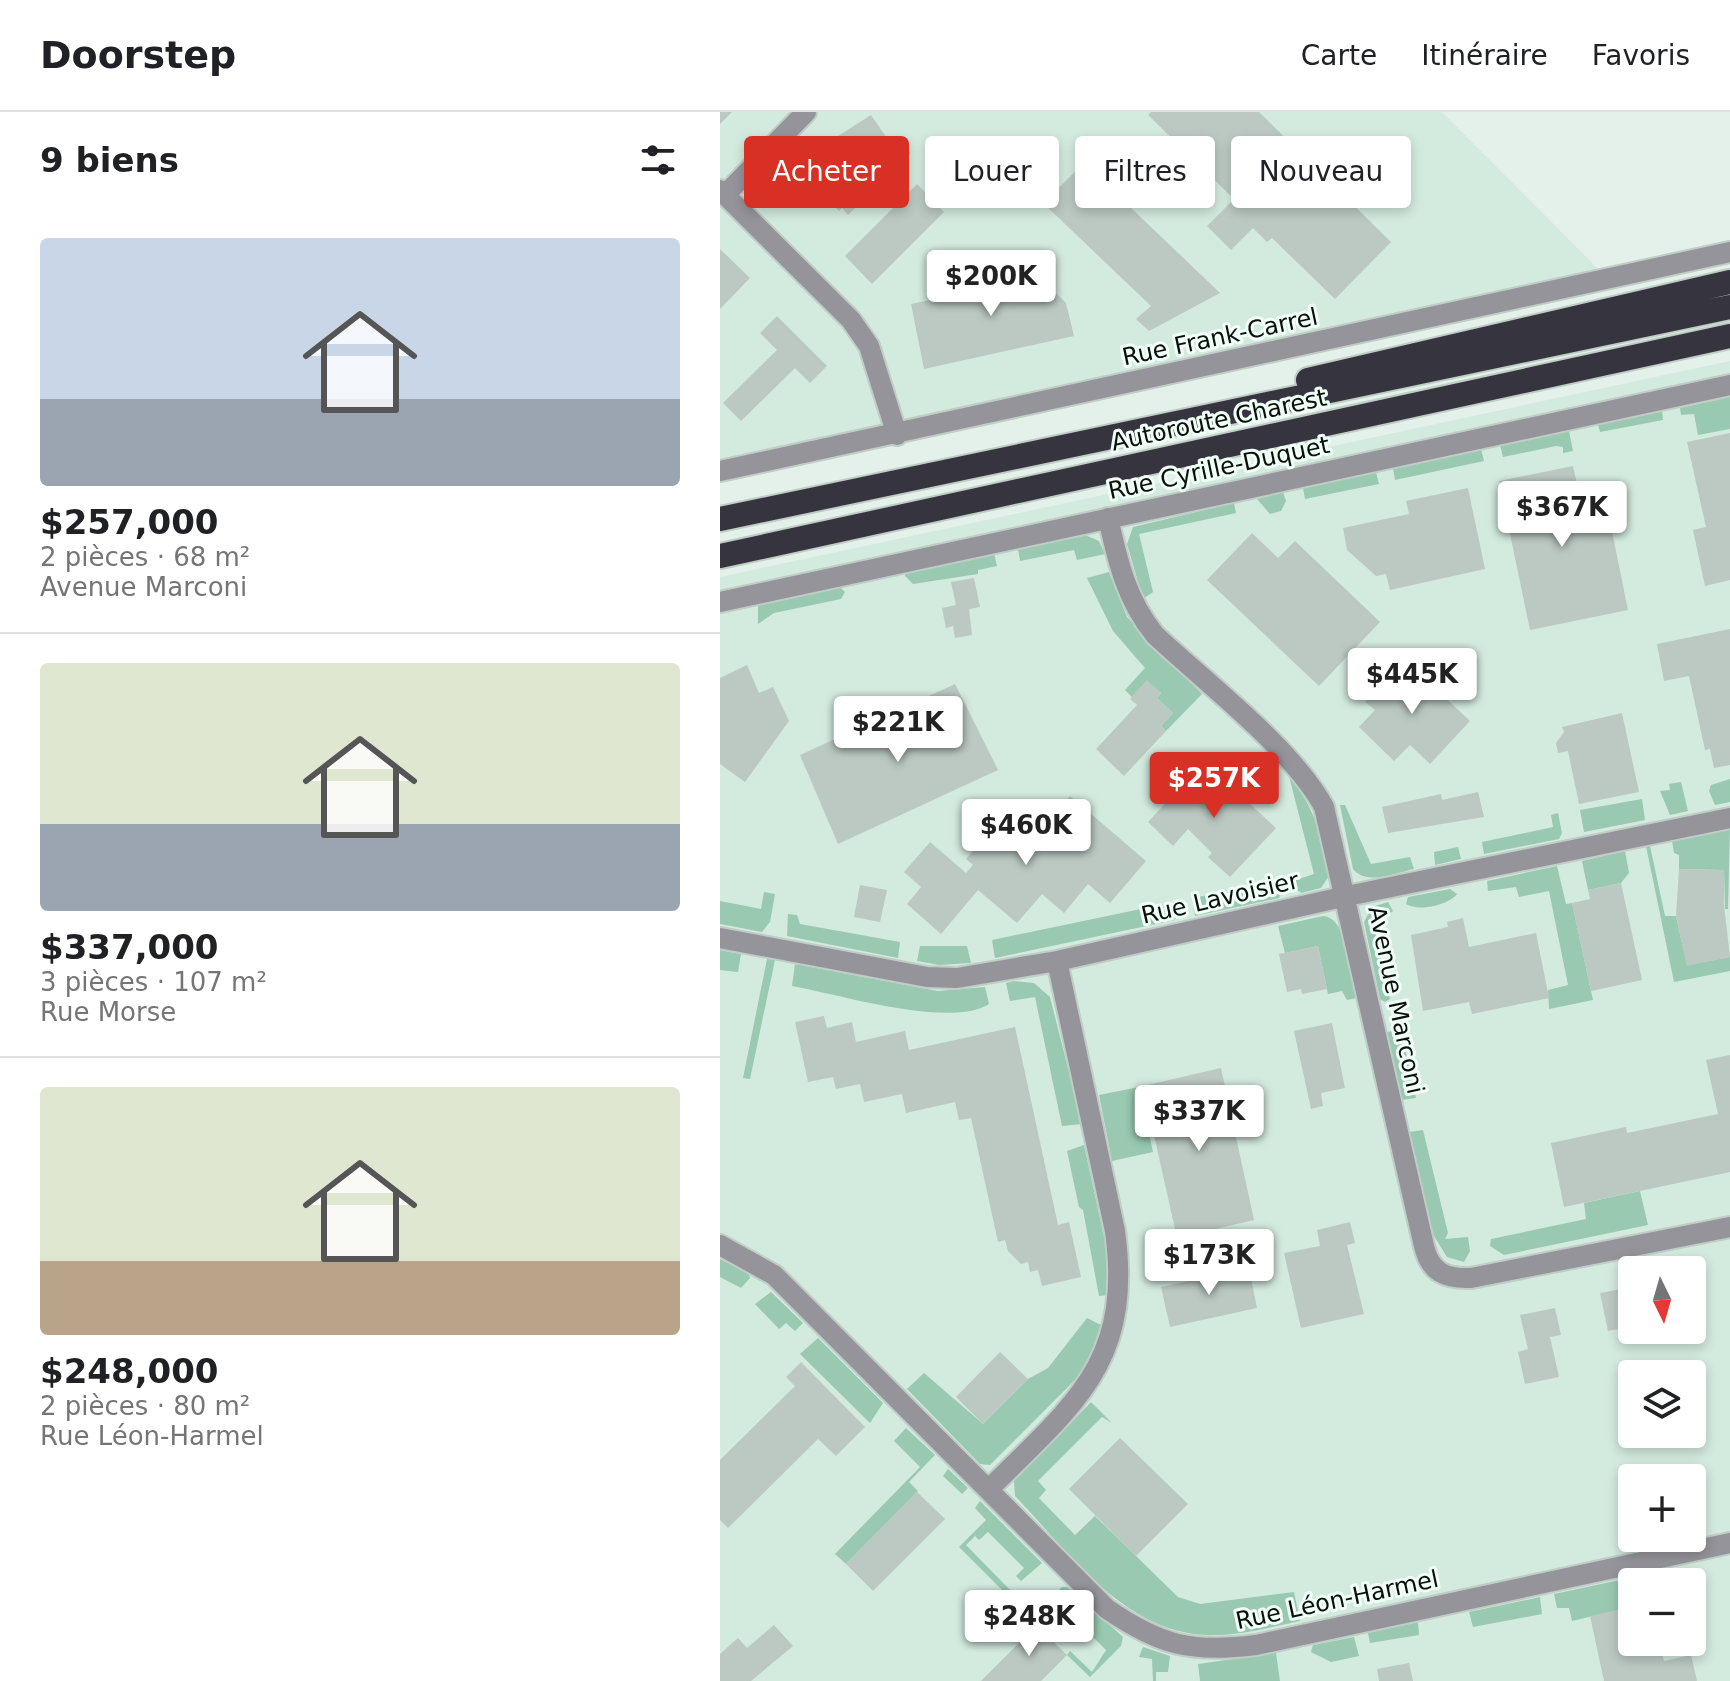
<!DOCTYPE html>
<html lang="fr">
<head>
<meta charset="utf-8">
<style>
  :root { --surface:#fff; --page:#f2f2f2; --text:#202124; --muted:#757577; --line:#e0e0e0; --accent:#d93025 }
  body { margin:0; font-family:"DejaVu Sans",sans-serif; background:var(--page); color:var(--text); height:100vh; display:flex; flex-direction:column; font-size:30px; white-space:nowrap }
  * { box-sizing:border-box; margin:0 }
  p { font-size:26px; color:var(--muted) }
  .icon { flex:none; width:44px; height:44px; fill:none; stroke:currentColor; stroke-width:2; stroke-linecap:round; stroke-linejoin:round }
  .map { position:relative; flex:1; overflow:hidden }
  .side { display:flex; flex-direction:column; background:var(--surface); width:720px }
  .side>* { flex:none }
  .top-card { position:absolute; left:24px; top:24px; width:760px; height:72px; display:flex; gap:16px }
  .needle { width:52px; rotate:175deg }
  .fabs { position:absolute; left:898px; top:1144px; display:grid; gap:16px }
  .fabs a { display:grid; place-items:center; width:88px; height:88px; border-radius:8px; background:var(--surface); box-shadow:0 4px 12px #0003; font-size:40px }
  .price { position:absolute; translate:-50% -68px; padding:0 18px; border-radius:8px; background:#fff; color:#222; font-size:26px; line-height:52px; filter:drop-shadow(0 2px 4px #0008) }
  .price::after { content:''; position:absolute; left:50%; top:48px; width:24px; height:18px; margin-left:-12px; background:inherit; clip-path:polygon(0 0,100% 0,50% 100%) }
  .price.current { background:var(--accent); color:#fff }
  ul { padding:0; list-style:none }
  li { display:grid; align-content:center; gap:16px; height:424px; padding:0 40px }
  li+li { border-top:2px solid var(--line) }
  li span { display:grid; place-items:center; height:248px; border-radius:8px; color:#555 }
  li>.icon { margin-inline-start:auto }
  span .icon { width:144px; height:144px; fill:#fffc; stroke-width:1 }
  li b { font-size:34px }
  h2 { display:flex; justify-content:space-between; align-items:center; height:96px; padding:0 40px; font-size:34px }
  .chip { padding:0 28px; border-radius:8px; background:var(--surface); box-shadow:0 4px 12px #0003; font-size:28px; line-height:72px }
  .chip.current { background:var(--accent); color:#fff }
  header { display:flex; align-items:center; gap:48px; box-sizing:border-box; height:112px; padding:0 40px; background:var(--surface); border-bottom:2px solid var(--line) }
  header strong { font-size:38px }
  nav { display:flex; gap:44px; margin-inline-start:auto; font-size:28px }
  main { display:flex; flex:1; min-height:0 }
  .map>svg:first-child { display:block }
  .built { fill:#d3eade; fill-rule:evenodd }
  .green { fill:#99c9b1 }
  .building { fill:#bbc9c2 }
  .lines { fill:none; stroke-linecap:round; stroke-linejoin:round }
  .minor-casing { stroke:#c0cdc6; stroke-width:24 }
  .highway-casing { stroke:#c0cdc6; stroke-width:28 }
  .minor { stroke:#95949a; stroke-width:20 }
  .highway { stroke:#36343f; stroke-width:24 }
  .labels { text-anchor:middle; stroke-width:6; stroke-linejoin:round; paint-order:stroke }
  .street-label { font-size:24px; fill:#0a0f0c; stroke:#f0fff7 }
</style>
</head>
<body>
<header>
<strong>Doorstep</strong>
<nav><a>Carte</a><a>Itinéraire</a><a>Favoris</a></nav>
</header>
<main>
<section class="side">
<h2>9 biens<svg class="icon" aria-label="filters" viewBox="0 0 24 24"><path d="M4 7h16M4 17h16"/><circle cx="9" cy="7" r="2"/><circle cx="15" cy="17" r="2"/></svg></h2>
<ul>
<li><span style="background:linear-gradient(#c9d6e8 65%,#9aa5b1 0)"><svg class="icon" aria-label="home" viewBox="0 0 24 24"><path d="M3 11l9-7 9 7M6 9v11h12V9"/></svg></span><div><b>$257,000</b><p>2 pièces · 68 m²</p><p>Avenue Marconi</p></div></li>
<li><span style="background:linear-gradient(#dfe7d0 65%,#9aa5b1 0)"><svg class="icon" aria-label="home" viewBox="0 0 24 24"><path d="M3 11l9-7 9 7M6 9v11h12V9"/></svg></span><div><b>$337,000</b><p>3 pièces · 107 m²</p><p>Rue Morse</p></div></li>
<li><span style="background:linear-gradient(#dfe7d0 70%,#b9a48a 0)"><svg class="icon" aria-label="home" viewBox="0 0 24 24"><path d="M3 11l9-7 9 7M6 9v11h12V9"/></svg></span><div><b>$248,000</b><p>2 pièces · 80 m²</p><p>Rue Léon-Harmel</p></div></li>
</ul>
</section>
<div class="map">
<svg width="1010" height="1569" viewBox="0 0 1010 1569">
  <rect width="100%" height="100%" fill="#e3f1ea"/>
  <path class="built" d="M0 0H722L884 163 0 350Z
    M1010 249V1569H0V465ZM912 1158H972V1218H912ZM912 1262H972V1322H912ZM912 1366H972V1426H912ZM912 1470H972V1530H912Z"/>
  <path class="green" d="M1010 285V317L978 323 974 302 961 303 960 296Z
    M942 299 943 308 880 320 878 313Z
    M849 319 853 339 843 341V335L836 334 783 345 780 333Z
    M761 337 764 349 675 368 673 356Z
    M656 360 659 372 585 387 583 376Z
    M563 380 566 389 561 399 550 402 537 387Z
    M514 391 516 401 419 422 433 480 423 487 407 432 413 415Z
    M363 422 379 429 385 442 357 448 354 438 300 449 298 437Z
    M274 441 277 454 258 458V462L193 472 185 464V461Z
    M389 460 407 505 482 582 446 619 441 614 453 601 437 586 441 581 427 569 412 585 405 578 425 556 393 519 367 466Z
    M120 475 125 480 121 487 54 501 38 512V492Z
    M569 664C594 694 603 726 609 764L601 776 581 781 575 776 576 768 594 762Z
    M1010 667V690L995 693 989 679 991 673Z
    M961 670 968 699 950 703 940 679 950 678 949 672Z
    M922 687 925 708 864 720 860 698Z
    M620 693H625L651 752 690 745 694 757C675 761 647 774 633 757Z
    M838 701 842 721 839 727 764 742 762 730 833 715 831 703Z
    M1010 716 1008 797H1005L1004 758 959 757V743L954 741 952 729Z
    M926 734H930L945 804H956L967 853 1010 845V859L954 870Z
    M738 735 741 747 715 753 714 740Z
    M905 739 909 761 901 771 868 778 862 749Z
    M837 754 846 792 852 791 873 888 829 897 828 878 848 873 829 779 799 785 796 775 768 779 767 769Z
    M554 772 562 776 559 786 475 804 472 786Z
    M730 777 737 782C729 793 698 800 686 792L688 785Z
    M44 780 55 782 50 810 42 820 0 812V789L41 797Z
    M668 790 673 799 654 814 670 887 665 890 660 887 644 810 652 795Z
    M450 791 455 808 275 846 272 828Z
    M68 802 77 803 80 812 180 830 178 846 67 824Z
    M603 804C628 805 632 864 636 886L627 888 622 879 608 882 598 834 565 841 558 814Z
    M200 834H247L251 851 219 853 197 849Z
    M0 838 21 842 18 860 0 858Z
    M47 847 55 848 30 967 23 966Z
    M75 852 218 879 265 875 269 892C232 917 117 882 72 874Z
    M294 869 314 871 330 885 362 1012 342 1014 315 885 290 889 286 871Z
    M684 917 686 927 683 928 696 986 682 988 667 920Z
    M419 975 433 1040 392 1049 379 983Z
    M703 1018 728 1121 725 1127 748 1125 750 1139 744 1150 727 1145 709 1116 689 1020Z
    M364 1033 386 1134 388 1183 379 1184 363 1098 359 1095 347 1039Z
    M920 1079 928 1113 784 1143 770 1134 771 1127 866 1107 864 1091Z
    M0 1147 29 1162 30 1166 21 1176 0 1165Z
    M51 1180 83 1211 75 1219 66 1211 59 1217 35 1192Z
    M367 1206 381 1213 365 1258 270 1353 260 1352 187 1277 204 1261 263 1312 308 1267 328 1256Z
    M98 1226 163 1291 150 1311 80 1242Z
    M371 1290 392 1311 382 1305 318 1369 326 1378 319 1386 355 1423 375 1404 458 1485 480 1492 574 1480 580 1509C551 1515 520 1524 489 1523 405 1522 348 1439 295 1384L294 1369Z
    M186 1316 215 1343 189 1370 198 1379 126 1452 115 1442 200 1355 174 1329Z
    M228 1357 248 1376 242 1382 223 1364Z
    M260 1389 322 1451 301 1469 296 1464 304 1456 268 1420 259 1428 255 1424 246 1433 294 1482 292 1488 239 1435 266 1408 255 1396Z
    M942 1459 943 1466 912 1470V1495L852 1509 849 1496H837L834 1482Z
    M342 1475H347L403 1525 401 1534 370 1565 347 1543 350 1539 372 1560 386 1538 336 1488 327 1496 325 1491Z
    M820 1485 822 1502 753 1515 749 1500Z
    M698 1510 699 1523 650 1531 648 1521Z
    M634 1525 639 1544 611 1550 591 1540 593 1533Z
    M423 1535 450 1544 448 1560H436V1569H433L432 1547 419 1545Z
    M556 1541 560 1569H480L478 1552Z"/>
  <path class="building" d="M0 0H12L0 12Z
    M431 0H539L671 130 615 187 552 126 547 130 533 116 511 138 487 114 514 87 428 3Z
    M151 3 171 32 178 29 190 41 128 103 122 96 119 99 87 68 110 44 104 38 118 24Z
    M364 51 500 181 429 219 416 207 431 194 323 91Z
    M197 72 224 100 152 172 125 144Z
    M0 137 30 166 0 197Z
    M308 153 346 191 354 224 204 257 191 192 252 179 249 166Z
    M57 204 107 254 90 271 75 256 21 309 3 291 57 238 40 221Z
    M1010 321V468L985 474 973 418 986 415 967 330Z
    M853 354 861 390 885 385 908 498 810 518 779 369Z
    M748 376 765 457 670 478 666 462 656 464 627 438 623 416 689 402 686 389Z
    M532 421 558 446 575 429 660 510 599 574 487 468Z
    M254 466 260 495 249 497 252 523 235 526 233 514 226 516 222 496 236 493 231 470Z
    M1010 517V653L994 656 990 637 985 638 969 564 944 569 937 532Z
    M685 548 750 609 710 652 690 633 674 649 639 615 655 598 645 590Z
    M27 553 39 581 53 575 69 609 25 670 0 652V566Z
    M427 568 441 581 437 586 453 601 441 614 446 619 404 664 376 637 417 593 410 587Z
    M235 572 278 658 118 732 80 643Z
    M902 601 919 680 859 692 848 639 838 641 836 631 844 620 842 615Z
    M484 650 556 716 510 765 488 745 492 741 468 717 453 734 428 710Z
    M758 680 764 705 668 721 662 695 721 682 722 688Z
    M350 684 426 749 390 791 368 772 344 801 322 782 297 811 258 778 221 822 187 792 201 775 184 760 210 730 246 761 253 753 246 747 289 697 318 722Z
    M959 757 1004 758V793L1010 845 967 854 956 804Z
    M901 771 922 868 871 879 852 791 870 787 868 778Z
    M140 773 167 778 160 810 134 805Z
    M743 806 749 835 816 821 829 886 752 902 749 890 703 899 691 823 728 815 727 810Z
    M598 834 607 877 582 882 581 877 567 880 559 842Z
    M104 904 107 916 132 910 136 930 185 919 189 938 295 915 338 1113 349 1110 361 1165 322 1174 318 1158 310 1160 308 1150 301 1152 288 1139 285 1128 278 1130 251 1006 239 1008 235 990 186 1001 182 982 144 990 140 972 116 977 113 965 88 970 75 910Z
    M612 911 625 976 601 981 603 994 591 997 574 919Z
    M1010 943V1060L844 1095 831 1031 906 1015 907 1021 998 1002 986 948Z
    M501 956 534 1108 457 1126 423 974Z
    M630 1110 635 1131 627 1133 644 1202 581 1216 564 1141 600 1134 597 1118Z
    M529 1156 537 1196 450 1215 441 1175Z
    M912 1175V1214L888 1219 880 1181Z
    M835 1196 841 1223 830 1225 839 1265 805 1272 798 1240 808 1237 800 1203Z
    M280 1240 308 1267 263 1312 236 1285Z
    M81 1250 145 1315 116 1344 98 1327 8 1416 0 1408V1348L75 1274 66 1265Z
    M400 1326 468 1392 416 1444 349 1377Z
    M197 1380 225 1407 153 1479 126 1452Z
    M912 1495V1530H940L944 1549 971 1543 977 1569H884L870 1504Z
    M310 1507 347 1543 321 1569H261L303 1527 296 1520Z
    M54 1513 73 1534 31 1569H0V1542L18 1526 27 1536Z
    M689 1551 693 1569H659L657 1557Z"/>
  <g class="lines">
    <defs>
      <path id="minor" d="M0 78 131 208 149 234 177 323
        M5 83 86 0
        M0 359 1010 140
        M388 406C398 450 406 487 435 523 485 570 572 636 604 695L704 1134C710 1160 725 1167 751 1166L1010 1115
        M0 490 1010 273
        M0 826 207 865 237 866 337 849 627 784 1010 706
        M0 1133 54 1163 387 1497C441 1534 472 1541 536 1533L1010 1431
        M269 1377C354 1292 413 1251 395 1119L337 849"/>
      <path id="highway" d="M588 268 1010 170
        M0 407 1010 195
        M0 444 1010 224"/>
    </defs>
    <use href="#minor" class="minor-casing"/>
    <use href="#highway" class="highway-casing"/>
    <use href="#minor" class="minor"/>
    <use href="#highway" class="highway"/>
  </g>
  <g class="labels">
    <g class="street-label">
      <text transform="translate(500 225) rotate(-12)" y="8">Rue Frank-Carrel</text>
      <text transform="translate(499 308) rotate(-12)" y="8">Autoroute Charest</text>
      <text transform="translate(499 356) rotate(-12)" y="8">Rue Cyrille-Duquet</text>
      <text transform="translate(500 786) rotate(-13)" y="8">Rue Lavoisier</text>
      <text transform="translate(676 888) rotate(78)" y="8">Avenue Marconi</text>
      <text transform="translate(617 1488) rotate(-12)" y="8">Rue Léon-Harmel</text>
    </g>
  </g>
</svg>
<div class="fabs">
<a><svg class="needle" viewBox="-14 -14 28 28"><path d="M0-13l5 13h-10z" fill="#e53935"/><path d="M0 13l5-13h-10z" fill="#757577"/></svg></a>
<a><svg class="icon" aria-label="layers" viewBox="0 0 24 24"><path d="M12 4l9 5-9 5-9-5zM3 14l9 5 9-5"/></svg></a>
<a>+</a>
<a>−</a>
</div>
<b class="price" style="left:271px;top:206px">$200K</b>
<b class="price" style="left:842px;top:437px">$367K</b>
<b class="price" style="left:692px;top:604px">$445K</b>
<b class="price" style="left:178px;top:652px">$221K</b>
<b class="price current" style="left:494px;top:708px">$257K</b>
<b class="price" style="left:306px;top:755px">$460K</b>
<b class="price" style="left:479px;top:1041px">$337K</b>
<b class="price" style="left:489px;top:1185px">$173K</b>
<b class="price" style="left:309px;top:1546px">$248K</b>
<div class="top-card">
<a class="chip current">Acheter</a>
<a class="chip">Louer</a>
<a class="chip">Filtres</a>
<a class="chip">Nouveau</a>
</div>
</div>
</main>
</body>
</html>
